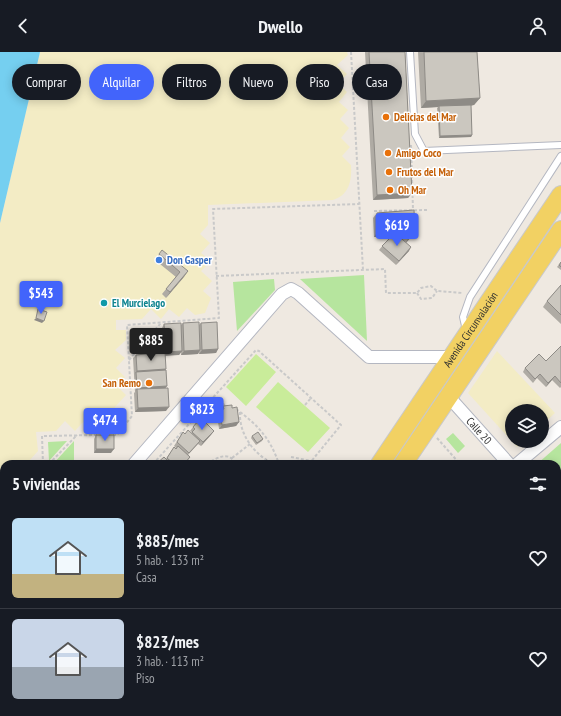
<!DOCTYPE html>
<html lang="es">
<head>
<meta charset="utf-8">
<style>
  :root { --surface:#171b24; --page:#242831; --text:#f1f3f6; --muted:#9ea1a6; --line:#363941; --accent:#4264fb }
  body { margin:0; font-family:"PT Sans Narrow",sans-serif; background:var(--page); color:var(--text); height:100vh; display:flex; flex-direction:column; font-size:15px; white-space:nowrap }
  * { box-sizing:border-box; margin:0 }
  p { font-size:13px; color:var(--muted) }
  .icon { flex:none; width:22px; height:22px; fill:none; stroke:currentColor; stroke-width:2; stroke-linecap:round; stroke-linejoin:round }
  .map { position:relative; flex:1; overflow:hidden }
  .details { position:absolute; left:0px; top:408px; width:561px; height:256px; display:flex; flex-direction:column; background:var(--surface); border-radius:12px 12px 0 0; box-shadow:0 2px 10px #0003 }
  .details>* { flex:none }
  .hud { position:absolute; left:12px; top:12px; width:537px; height:36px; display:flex; gap:8px }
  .buttons { position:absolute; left:505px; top:352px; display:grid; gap:8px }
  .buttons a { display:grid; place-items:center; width:44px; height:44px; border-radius:50%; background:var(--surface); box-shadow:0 2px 10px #0003; font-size:20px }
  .price { position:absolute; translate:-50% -34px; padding:0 9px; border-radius:4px; background:var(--accent); color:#fff; font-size:13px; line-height:26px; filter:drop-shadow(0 1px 2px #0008) }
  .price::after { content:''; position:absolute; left:50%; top:24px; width:12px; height:9px; margin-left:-6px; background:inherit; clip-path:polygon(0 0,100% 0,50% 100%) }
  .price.selected { background:#222; color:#fff }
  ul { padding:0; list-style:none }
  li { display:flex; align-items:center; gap:12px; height:100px; padding:0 12px }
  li+li { border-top:1px solid var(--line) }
  li span { display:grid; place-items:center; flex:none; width:112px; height:80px; border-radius:6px; color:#555 }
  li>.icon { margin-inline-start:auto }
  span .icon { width:48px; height:48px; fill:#fffc; stroke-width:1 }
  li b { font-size:17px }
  h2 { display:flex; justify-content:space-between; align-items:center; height:48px; padding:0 12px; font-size:17px }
  .chip { padding:0 14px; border-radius:18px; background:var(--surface); box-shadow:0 2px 10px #0003; font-size:14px; line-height:36px }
  .chip.selected { background:var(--accent); color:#fff }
  header { display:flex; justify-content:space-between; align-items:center; height:52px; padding:0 12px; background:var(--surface); font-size:18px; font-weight:800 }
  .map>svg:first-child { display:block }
  .green { fill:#b6e59e }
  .sand { fill:#f3ecc5 }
  .pitch { fill:#c9ec9a }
  .water { fill:#75cff0 }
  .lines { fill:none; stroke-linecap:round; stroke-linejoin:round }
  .lane-casing { stroke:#b4b7c1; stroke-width:8 }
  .street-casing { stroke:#b4b7c1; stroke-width:14 }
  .primary-casing { stroke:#c9c9c9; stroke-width:20 }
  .path { stroke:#c9c9c9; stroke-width:2; stroke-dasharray:3 2; stroke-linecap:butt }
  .lane { stroke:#fff; stroke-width:6 }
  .street { stroke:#fff; stroke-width:12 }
  .primary { stroke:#f2d163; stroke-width:18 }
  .wall { fill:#afaba4 }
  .shaded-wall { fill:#8e8b86 }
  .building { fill:#cbc7bf; stroke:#8e8b86 }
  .food-dot { fill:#e8710a; stroke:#fff; stroke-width:1.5 }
  .shop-dot { fill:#3f7fe0; stroke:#fff; stroke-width:1.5 }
  .culture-dot { fill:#0f9aa8; stroke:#fff; stroke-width:1.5 }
  .labels { text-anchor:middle; stroke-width:3; stroke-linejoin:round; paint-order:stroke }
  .food-label { font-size:11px; font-weight:bold; fill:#c56008; stroke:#fff; text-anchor:start }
  .shop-label { font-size:11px; font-weight:bold; fill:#366cbe; stroke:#fff; text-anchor:start }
  .culture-label { font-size:11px; font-weight:bold; fill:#0d838f; stroke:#fff; text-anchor:start }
  .street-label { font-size:11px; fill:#2e2e2e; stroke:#fff }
</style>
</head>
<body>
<header><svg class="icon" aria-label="back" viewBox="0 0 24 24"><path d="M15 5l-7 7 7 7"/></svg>Dwello<svg class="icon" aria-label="person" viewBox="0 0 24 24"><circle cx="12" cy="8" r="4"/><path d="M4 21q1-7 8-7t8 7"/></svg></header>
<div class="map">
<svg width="561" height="664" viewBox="0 0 561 664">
  <rect width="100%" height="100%" fill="#efe9e1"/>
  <path class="green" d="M364 223 367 289 300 227Z
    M274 227 275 238 237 279 233 230Z
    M153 276 135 297 133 277Z
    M160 278 161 302 137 304Z
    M453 381 465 394 458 401 446 387Z
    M67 389 49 409 48 390Z
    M74 389V412H53Z
    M561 391V446L557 441V412H537Z"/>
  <path class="sand" d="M40 0H347L348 3 337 13 347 22 338 31 347 40 339 50 348 58 340 67 349 76 341 86 350 95 342 104 351 113C352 129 349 143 333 148L208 153V173L200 182 210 191 201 201 211 209 201 219 212 229 203 239 211 246 205 261 195 263 187 256 179 265 169 257 161 267 151 257 142 267 116 268V278H126V288L115 298 125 306 116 316 125 325 117 334 126 343 94 378 83 370 75 379 65 369 56 379 36 380 38 399 29 409 33 412H4V507L0 511V171Z
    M497 299 555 361 542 373V359H512V389H524L517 395 468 341Z"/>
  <path class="pitch" d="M256 302 276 320 246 354 226 335Z
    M278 330 330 376 308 400 256 355Z"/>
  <path class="water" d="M0 0H40L0 171Z"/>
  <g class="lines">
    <defs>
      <path id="lane" d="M410 0 415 82 424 99 561 93
        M466 278 463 265 470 245 561 104"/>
      <g id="street">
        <path id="s1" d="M449 345 509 412"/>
        <path d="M134 412 282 242 291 237 298 241 369 305H453"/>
        <path d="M517 412 561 375"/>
        <path d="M557 470 561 475"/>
        <path d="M0 558 4 563"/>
        <path d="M36 664 37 660"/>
      </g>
      <g id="primary">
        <path id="s2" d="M380 412 561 143"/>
        <path d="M403 412 561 178"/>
        <path d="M211 664 214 660"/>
        <path d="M239 664 240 660"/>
      </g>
    </defs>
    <use href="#lane" class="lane-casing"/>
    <use href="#street" class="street-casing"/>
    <use href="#primary" class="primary-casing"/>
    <path class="path" d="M351 0 363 218
      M411 93 413 158
      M374 159 427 158
      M216 224 385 217 386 241H417L421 236 431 234 437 239 463 241
      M417 241 421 247 432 246 437 239
      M129 308 161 271
      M208 351 216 349 230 355
      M305 353 311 346
      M236 357C258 373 270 386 279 412
      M240 360C239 381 252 400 270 410
      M113 383H117L132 364 127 273 219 266 213 157 359 152
      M437 386 460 412
      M291 405 311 409
      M232 406 250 392
      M43 412 42 384 99 383
      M49 412 77 383
      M153 412 256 298 259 299 341 373 309 412
      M207 412C216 406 230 398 235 412
      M0 539 4 538
      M271 664V660"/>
    <use href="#lane" class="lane"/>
    <use href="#street" class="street"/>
    <use href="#primary" class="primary"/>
  </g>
  <path class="wall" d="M365 0H405L412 141 408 146 373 148Z
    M418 0H477L480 46 474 53 471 54 472 83 471 85 439 86 437 56 438 55 421 56Z
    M377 161 411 185 406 191 409 199 396 213 379 198 391 184 374 185 373 166Z
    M159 202 188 219 166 246 162 242 176 225 155 208Z
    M561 210V218L557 215Z
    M561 233V272L543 255 547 249Z
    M183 271 199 273 201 271 218 297 216 301 199 302V300L198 302 181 303V300L179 303H165L166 359 135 360 134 341 135 340 134 324V323L133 306 136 303 163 301 162 276 164 272 181 273Z
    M561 294V335L560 336 552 328 546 335 537 326 533 331 523 320 525 316 546 309Z
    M223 354 239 370 236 374 219 377 217 362 219 358H221Z
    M200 371 214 379 201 394 198 392 188 403 190 405 185 412H156L166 407 174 395 176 397V396L174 394 183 380 185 382 191 381 192 380 190 379 193 375Z
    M96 383 111 401H94V387Z
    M252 384 263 387 262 389 256 393 251 386Z
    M557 482 561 487 558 491 561 664H276V660H557Z
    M69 660H88L97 664H67Z
    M110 660H167L170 664H113Z"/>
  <path class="shaded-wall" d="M480 46 474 53 439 55V54L438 55 421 56 426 49Z
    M472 83 471 85 439 86 440 84Z
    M412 141 408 146 373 148 377 143Z
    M398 178 394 184 374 185 378 179Z
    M415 179 411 185 404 193 408 187Z
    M411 195 409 199 396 213 399 209Z
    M188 219 184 225 166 246 170 240Z
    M36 266 44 269 42 271 34 268Z
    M218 297 216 301 199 302 202 298Z
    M200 298 198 302 181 303 184 299Z
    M182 299 179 303 163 304 166 300Z
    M166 317 163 320H136L134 323 137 319Z
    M555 324 552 328 546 335 548 331Z
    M167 334 164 338 137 337 135 340 137 336Z
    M169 355 166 359 135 360 138 356Z
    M239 370 236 374 219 377 222 373Z
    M214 379 211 383 201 394 203 390Z
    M96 397H114L111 401H94Z
    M0 625 4 626V634L0 633Z"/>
  <path class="building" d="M369 0H405L412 141 377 143Z
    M424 0H477L480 46 426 49Z
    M471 53 472 83 440 84 439 54Z
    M414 158 415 179 408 187 398 178 378 179 377 161Z
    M395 181 411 195 399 209 382 194Z
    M162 198 188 219 170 240 166 237 180 220 159 202Z
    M561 210V215L559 213Z
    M561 233V263L547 249Z
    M38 257 47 260 44 269 36 266Z
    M199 270 200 298 184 299 183 271Z
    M217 270 218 297 202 298 201 271Z
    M181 271 182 299 166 300 164 272Z
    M561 294V331L555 324 548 331 540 322 535 327 525 316 539 302 546 309Z
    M165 300 166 317 137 319 136 303Z
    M166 318 167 334 137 336 136 320Z
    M168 336 169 355 138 356 137 337Z
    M232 353V356L237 355 239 370 222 373 219 358 224 357 223 354Z
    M203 368 214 379 203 390 192 380 195 377 193 375 198 369 200 371Z
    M188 378 200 389 189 401 177 390 183 380 185 382Z
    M258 380 263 387 257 391 252 384Z
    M96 383H114V397H96Z
    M178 394 190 405 184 412H174L167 406 174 395 176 397Z
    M164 405 171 412H156Z
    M266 408 278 412H265Z
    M557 482 561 487 557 490 561 494V664H281V660H557Z
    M0 578 4 579V626L0 625Z
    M0 635 4 637V660H15L13 664H0Z
    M71 660H88L97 663V664H70Z
    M131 660H167L170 664H135Z"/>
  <g class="food-dot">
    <circle cx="386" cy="65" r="4"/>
    <circle cx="388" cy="101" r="4"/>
    <circle cx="389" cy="120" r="4"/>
    <circle cx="390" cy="138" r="4"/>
    <circle cx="149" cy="331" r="4"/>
  </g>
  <circle class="shop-dot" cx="159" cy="208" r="4"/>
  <circle class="culture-dot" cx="104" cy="251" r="4"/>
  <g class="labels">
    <g class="food-label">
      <text x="394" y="69">Delicias del Mar</text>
      <text x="396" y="105">Amigo Coco</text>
      <text x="397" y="124">Frutos del Mar</text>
      <text x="398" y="142">Oh Mar</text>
      <text x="141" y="335" text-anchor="end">San Remo</text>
    </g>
    <g class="shop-label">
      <text x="167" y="212">Don Gasper</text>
    </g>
    <g class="culture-label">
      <text x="112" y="255">El Murcielago</text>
    </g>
    <g class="street-label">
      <text dy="4" stroke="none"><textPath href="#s2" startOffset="162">Avenida Circunvalación</textPath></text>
      <text dy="4" stroke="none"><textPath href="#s1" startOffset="45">Calle 20</textPath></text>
    </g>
  </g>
</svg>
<div class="buttons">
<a><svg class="icon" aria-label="layers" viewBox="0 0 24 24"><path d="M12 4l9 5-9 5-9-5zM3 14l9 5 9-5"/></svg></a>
</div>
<b class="price" style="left:397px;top:195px">$619</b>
<b class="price" style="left:41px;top:263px">$543</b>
<b class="price selected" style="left:151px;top:310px">$885</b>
<b class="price" style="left:202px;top:379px">$823</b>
<b class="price" style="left:105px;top:390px">$474</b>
<div class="hud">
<a class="chip">Comprar</a>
<a class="chip selected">Alquilar</a>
<a class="chip">Filtros</a>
<a class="chip">Nuevo</a>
<a class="chip">Piso</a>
<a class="chip">Casa</a>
</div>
<section class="details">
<h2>5 viviendas<svg class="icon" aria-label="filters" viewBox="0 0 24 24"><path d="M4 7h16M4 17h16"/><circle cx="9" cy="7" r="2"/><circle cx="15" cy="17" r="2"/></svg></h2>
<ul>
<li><span style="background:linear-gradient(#bfe0f5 70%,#c2b280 0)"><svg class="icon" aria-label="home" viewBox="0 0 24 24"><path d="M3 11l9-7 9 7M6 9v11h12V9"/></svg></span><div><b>$885/mes</b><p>5 hab. · 133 m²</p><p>Casa</p></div><svg class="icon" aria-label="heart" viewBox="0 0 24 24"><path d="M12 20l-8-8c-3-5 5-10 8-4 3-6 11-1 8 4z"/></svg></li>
<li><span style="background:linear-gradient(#c9d6e8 60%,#9aa5b1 0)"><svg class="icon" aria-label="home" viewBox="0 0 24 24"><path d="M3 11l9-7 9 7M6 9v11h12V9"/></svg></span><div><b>$823/mes</b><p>3 hab. · 113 m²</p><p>Piso</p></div><svg class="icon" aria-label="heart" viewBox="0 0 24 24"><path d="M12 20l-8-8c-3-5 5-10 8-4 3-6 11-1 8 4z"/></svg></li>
</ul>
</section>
</div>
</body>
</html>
